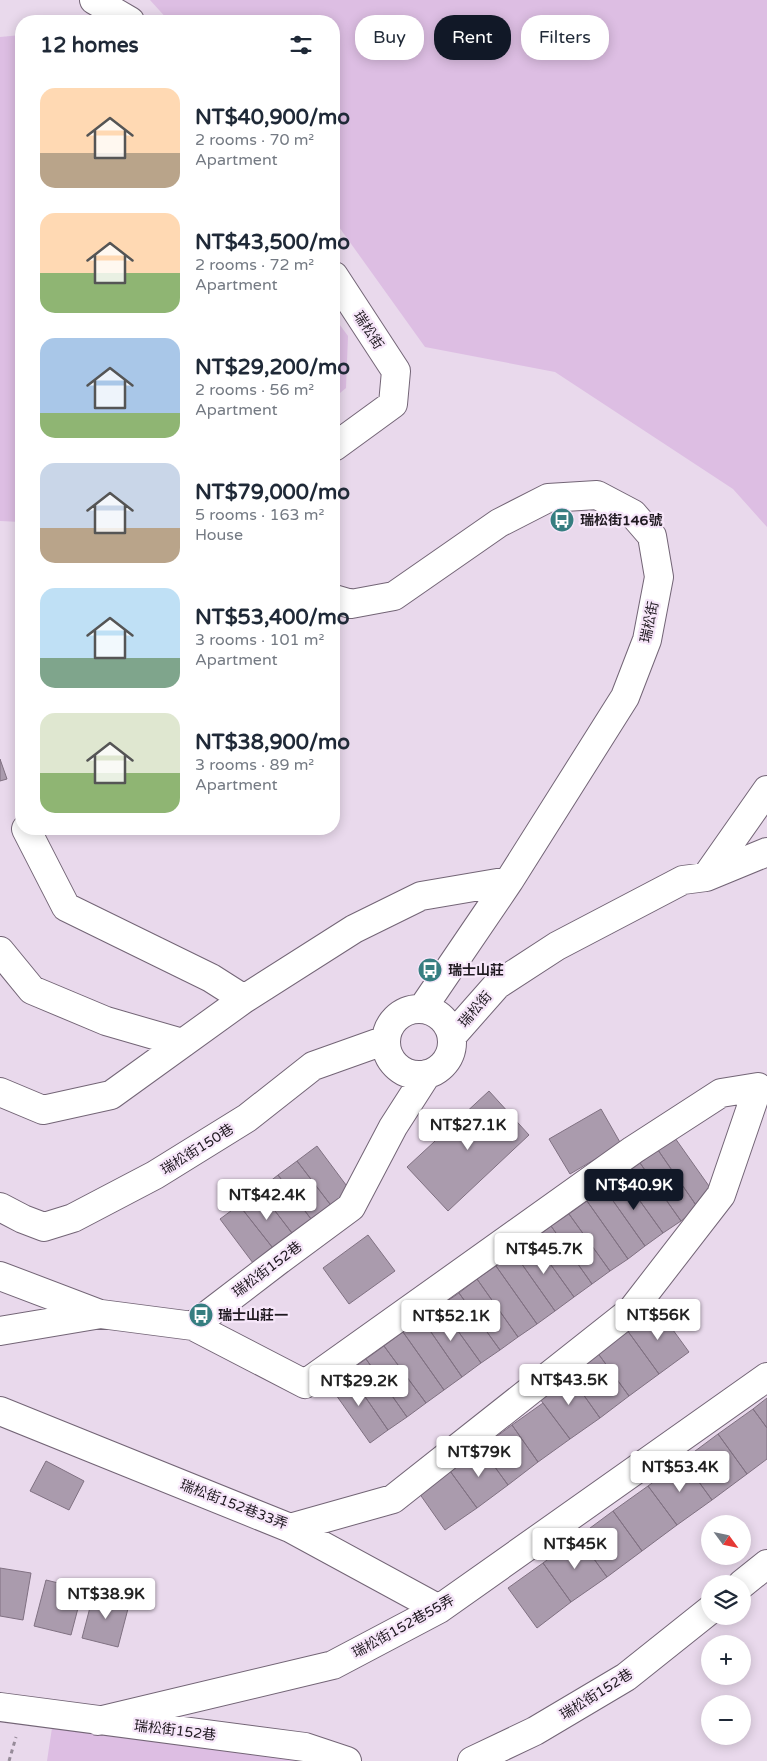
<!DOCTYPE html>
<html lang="en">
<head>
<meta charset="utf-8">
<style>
  :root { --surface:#fff; --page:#f2f2f3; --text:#1f2937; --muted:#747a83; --accent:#111827 }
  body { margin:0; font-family:"Varela Round","Noto Sans TC",sans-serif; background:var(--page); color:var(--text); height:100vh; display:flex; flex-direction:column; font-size:19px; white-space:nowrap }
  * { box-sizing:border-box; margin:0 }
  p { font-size:16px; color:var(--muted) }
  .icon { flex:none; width:28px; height:28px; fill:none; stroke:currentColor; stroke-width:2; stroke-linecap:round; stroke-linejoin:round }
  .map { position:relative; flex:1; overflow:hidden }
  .panel { position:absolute; left:15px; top:15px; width:325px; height:820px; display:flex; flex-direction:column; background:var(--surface); border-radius:20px; box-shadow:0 2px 12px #0003 }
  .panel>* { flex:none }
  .hud { position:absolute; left:355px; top:15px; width:336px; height:45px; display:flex; gap:10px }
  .needle { width:32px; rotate:123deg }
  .tools { position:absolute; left:701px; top:1515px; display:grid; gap:10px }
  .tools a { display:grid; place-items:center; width:50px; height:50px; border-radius:50%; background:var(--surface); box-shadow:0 2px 12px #0003; font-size:25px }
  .price { position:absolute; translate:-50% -42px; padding:0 11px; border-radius:5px; background:#fff; color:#222; font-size:16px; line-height:32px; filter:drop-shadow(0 1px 2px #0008) }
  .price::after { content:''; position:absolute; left:50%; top:30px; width:15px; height:11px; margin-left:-8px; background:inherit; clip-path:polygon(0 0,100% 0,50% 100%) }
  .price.on { background:var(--accent); color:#fff }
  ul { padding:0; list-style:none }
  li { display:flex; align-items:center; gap:15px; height:125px; padding:0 25px }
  li span { display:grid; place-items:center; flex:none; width:140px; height:100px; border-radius:15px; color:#555 }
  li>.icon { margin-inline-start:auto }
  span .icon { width:60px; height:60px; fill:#fffc; stroke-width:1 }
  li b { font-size:21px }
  h2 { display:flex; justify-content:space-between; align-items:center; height:60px; padding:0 25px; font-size:21px }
  .chip { padding:0 18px; border-radius:20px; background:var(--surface); box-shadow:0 2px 12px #0003; font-size:18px; line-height:45px }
  .chip.on { background:var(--accent); color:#fff }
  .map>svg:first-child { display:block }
  .green { fill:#ddbee3 }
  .building { fill:#aa9bad; stroke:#807182 }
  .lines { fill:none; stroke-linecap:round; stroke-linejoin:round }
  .minor-casing { stroke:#736576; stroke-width:30 }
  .path { stroke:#968b99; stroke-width:3; stroke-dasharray:4 4; stroke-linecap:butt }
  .minor { stroke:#fff; stroke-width:28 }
  .labels { text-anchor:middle; stroke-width:4.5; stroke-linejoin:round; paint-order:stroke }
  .street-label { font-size:14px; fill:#201a21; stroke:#f6e6f9 }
  .poi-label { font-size:14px; font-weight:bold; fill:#201a21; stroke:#f6e6f9; text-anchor:start }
</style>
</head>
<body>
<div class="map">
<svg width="767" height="1761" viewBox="0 0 767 1761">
  <rect width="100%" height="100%" fill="#e9d9ec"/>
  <path class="green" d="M150 0H767V527L733 489 555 372 425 347 334 220V21H169Z
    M21 35V522L0 521V37Z
    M334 317 348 336 346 388 334 398Z
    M52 1728 301 1759 304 1761H47Z"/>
  <path class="building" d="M0 759 7 779 0 781Z
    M489 1091 529 1135 448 1211 407 1167Z
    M601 1109 621 1144 570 1174 549 1139Z
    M675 1138 716 1196 698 1208 658 1150Z
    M317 1146 352 1193 333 1208 297 1161Z
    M658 1150 698 1208 681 1221 640 1163Z
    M297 1161 333 1208 314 1223 278 1175Z
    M640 1163 681 1221 663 1233 622 1176Z
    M278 1175 314 1223 295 1237 259 1190Z
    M622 1176 663 1233 645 1246 604 1188Z
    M604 1188 645 1246 628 1259 587 1201Z
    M259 1190 295 1237 276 1252 239 1205Z
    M587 1201 628 1259 610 1271 569 1214Z
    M239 1205 276 1252 256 1267 220 1219Z
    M569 1214 610 1271 592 1284 551 1226Z
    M551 1226 592 1284 574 1297 533 1240Z
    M368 1235 395 1271 349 1304 323 1268Z
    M533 1240 574 1297 555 1311 514 1253Z
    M514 1253 555 1311 537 1324 496 1266Z
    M496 1266 537 1324 518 1337 477 1279Z
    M477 1279 518 1337 500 1350 459 1293Z
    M459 1293 500 1350 481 1363 440 1306Z
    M440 1306 481 1363 462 1377 422 1319Z
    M657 1308 689 1352 659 1374 627 1330Z
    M422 1319 462 1377 444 1390 403 1332Z
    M627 1330 659 1374 629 1396 597 1352Z
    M403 1332 444 1390 426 1403 384 1346Z
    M384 1346 426 1403 407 1417 366 1359Z
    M597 1352 629 1396 600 1418 568 1373Z
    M366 1359 407 1417 388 1430 348 1372Z
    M348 1372 388 1430 370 1443 329 1385Z
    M568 1373 600 1418 570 1439 537 1395Z
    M767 1398V1428L753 1409Z
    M543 1403 570 1439 538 1462 512 1425Z
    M753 1409 767 1428V1459L747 1474 718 1434Z
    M512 1425 538 1462 508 1485 481 1448Z
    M718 1434 747 1474 712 1500 683 1460Z
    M481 1448 508 1485 477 1508 450 1471Z
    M683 1460 712 1500 677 1525 648 1486Z
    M46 1461 84 1481 69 1510 30 1491Z
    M450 1471 477 1508 445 1530 419 1493Z
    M648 1486 677 1525 642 1551 613 1511Z
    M613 1511 642 1551 607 1577 578 1537Z
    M578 1537 607 1577 571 1602 543 1563Z
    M543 1563 571 1602 537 1628 508 1588Z
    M0 1568 31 1573 23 1620 0 1616Z
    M46 1580 83 1589 71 1635 34 1626Z
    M94 1592 130 1601 118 1647 82 1638Z"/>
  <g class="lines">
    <defs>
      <path id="minor" d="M94 0 130 21
        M334 276 396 371 393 404 334 447
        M334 599 351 604 394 596 499 523 548 498 597 495 633 514 652 536 659 577 647 640 625 697 509 881 422 1009
        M26 829 66 907 211 978 244 999
        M706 877 767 790
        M0 951 32 990 106 1021 182 1043
        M386 1042a33 33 0 1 1 66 0a33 33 0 1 1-66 0Z
        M452 1036 497 985 557 946 683 880 706 877 767 852
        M0 1092 43 1110 111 1095 244 999 354 929 421 896 509 881
        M0 1207 23 1219 44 1227 73 1218 155 1175 247 1118 313 1066 386 1040
        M0 1276 100 1314
        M0 1331 101 1314 193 1326 278 1261 351 1207 393 1127 427 1074
        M0 1411 290 1528 393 1499 632 1310 721 1195 758 1087 721 1093 633 1150 305 1384 193 1326
        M290 1528 439 1609
        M742 1584 767 1564
        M0 1707 305 1747 347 1761
        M98 1721 333 1665 439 1609 767 1377
        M472 1761 535 1731 626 1677 710 1610"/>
    </defs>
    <use href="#minor" class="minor-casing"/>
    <path class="path" d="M9 1761 16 1737"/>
    <use href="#minor" class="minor"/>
  </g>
  <defs>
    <symbol id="bus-disc" viewBox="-11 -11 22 22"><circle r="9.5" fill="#367e81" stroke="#f6e6f9"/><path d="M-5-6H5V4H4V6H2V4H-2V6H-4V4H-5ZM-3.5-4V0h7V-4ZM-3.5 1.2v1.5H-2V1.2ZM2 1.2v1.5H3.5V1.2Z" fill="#fff"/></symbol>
  </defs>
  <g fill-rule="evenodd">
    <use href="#bus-disc" x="548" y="506" width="28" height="28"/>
    <use href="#bus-disc" x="416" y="956" width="28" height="28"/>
    <use href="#bus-disc" x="187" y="1301" width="28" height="28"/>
  </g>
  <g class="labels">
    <g class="street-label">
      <text transform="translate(369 330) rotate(57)" y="5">瑞松街</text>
      <text transform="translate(649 622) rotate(-78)" y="5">瑞松街</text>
      <text transform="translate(475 1009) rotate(-49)" y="5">瑞松街</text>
      <text transform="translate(197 1149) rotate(-32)" y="5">瑞松街150巷</text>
      <text transform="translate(267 1269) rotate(-37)" y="5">瑞松街152巷</text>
      <text transform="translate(234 1504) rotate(21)" y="5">瑞松街152巷33弄</text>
      <text transform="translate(403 1626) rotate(-29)" y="5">瑞松街152巷55弄</text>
      <text transform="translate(596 1694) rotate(-32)" y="5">瑞松街152巷</text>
      <text transform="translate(175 1730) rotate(7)" y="5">瑞松街152巷</text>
    </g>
    <g class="poi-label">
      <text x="580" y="525">瑞松街146號</text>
      <text x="448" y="975">瑞士山莊</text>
      <text x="218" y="1320">瑞士山莊一</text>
    </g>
  </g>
</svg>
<div class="tools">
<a><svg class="needle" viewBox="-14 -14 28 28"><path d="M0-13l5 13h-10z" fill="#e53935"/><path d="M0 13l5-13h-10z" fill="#747a83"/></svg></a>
<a><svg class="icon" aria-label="layers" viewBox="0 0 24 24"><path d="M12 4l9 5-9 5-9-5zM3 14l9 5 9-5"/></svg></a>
<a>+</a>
<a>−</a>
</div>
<b class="price" style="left:468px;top:1151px">NT$27.1K</b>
<b class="price on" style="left:634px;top:1211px">NT$40.9K</b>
<b class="price" style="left:267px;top:1221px">NT$42.4K</b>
<b class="price" style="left:544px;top:1275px">NT$45.7K</b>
<b class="price" style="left:658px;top:1341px">NT$56K</b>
<b class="price" style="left:451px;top:1342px">NT$52.1K</b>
<b class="price" style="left:569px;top:1406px">NT$43.5K</b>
<b class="price" style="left:359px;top:1407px">NT$29.2K</b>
<b class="price" style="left:479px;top:1478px">NT$79K</b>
<b class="price" style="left:680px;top:1493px">NT$53.4K</b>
<b class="price" style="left:575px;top:1570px">NT$45K</b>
<b class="price" style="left:106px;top:1620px">NT$38.9K</b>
<div class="hud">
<a class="chip">Buy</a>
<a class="chip on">Rent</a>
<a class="chip">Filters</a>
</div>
<section class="panel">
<h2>12 homes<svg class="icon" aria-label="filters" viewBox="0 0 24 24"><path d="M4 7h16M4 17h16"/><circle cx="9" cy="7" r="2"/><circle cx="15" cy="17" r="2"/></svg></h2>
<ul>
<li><span style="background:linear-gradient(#ffd9b3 65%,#b9a48a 0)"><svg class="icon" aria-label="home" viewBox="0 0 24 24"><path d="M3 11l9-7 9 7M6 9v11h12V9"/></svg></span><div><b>NT$40,900/mo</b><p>2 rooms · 70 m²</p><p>Apartment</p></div></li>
<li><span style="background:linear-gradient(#ffd9b3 60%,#8fb573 0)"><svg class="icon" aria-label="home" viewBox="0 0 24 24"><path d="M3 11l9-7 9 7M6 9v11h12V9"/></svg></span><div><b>NT$43,500/mo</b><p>2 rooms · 72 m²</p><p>Apartment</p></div></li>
<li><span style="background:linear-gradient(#a9c7e8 75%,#8fb573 0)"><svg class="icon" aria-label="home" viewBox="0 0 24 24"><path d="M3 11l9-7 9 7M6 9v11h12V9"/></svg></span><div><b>NT$29,200/mo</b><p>2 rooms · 56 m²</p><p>Apartment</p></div></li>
<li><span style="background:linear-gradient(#c9d6e8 65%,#b9a48a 0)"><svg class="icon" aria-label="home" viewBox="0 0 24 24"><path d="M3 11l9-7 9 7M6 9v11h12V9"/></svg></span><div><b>NT$79,000/mo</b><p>5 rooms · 163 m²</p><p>House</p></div></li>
<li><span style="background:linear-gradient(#bfe0f5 70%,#7fa58c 0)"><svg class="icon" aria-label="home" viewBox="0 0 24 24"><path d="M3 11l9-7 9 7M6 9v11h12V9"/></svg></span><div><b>NT$53,400/mo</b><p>3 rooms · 101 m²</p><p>Apartment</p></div></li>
<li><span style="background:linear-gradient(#dfe7d0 60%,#8fb573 0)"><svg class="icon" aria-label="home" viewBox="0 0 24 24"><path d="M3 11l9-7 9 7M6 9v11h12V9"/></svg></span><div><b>NT$38,900/mo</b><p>3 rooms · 89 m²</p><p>Apartment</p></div></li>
</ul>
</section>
</div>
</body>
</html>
